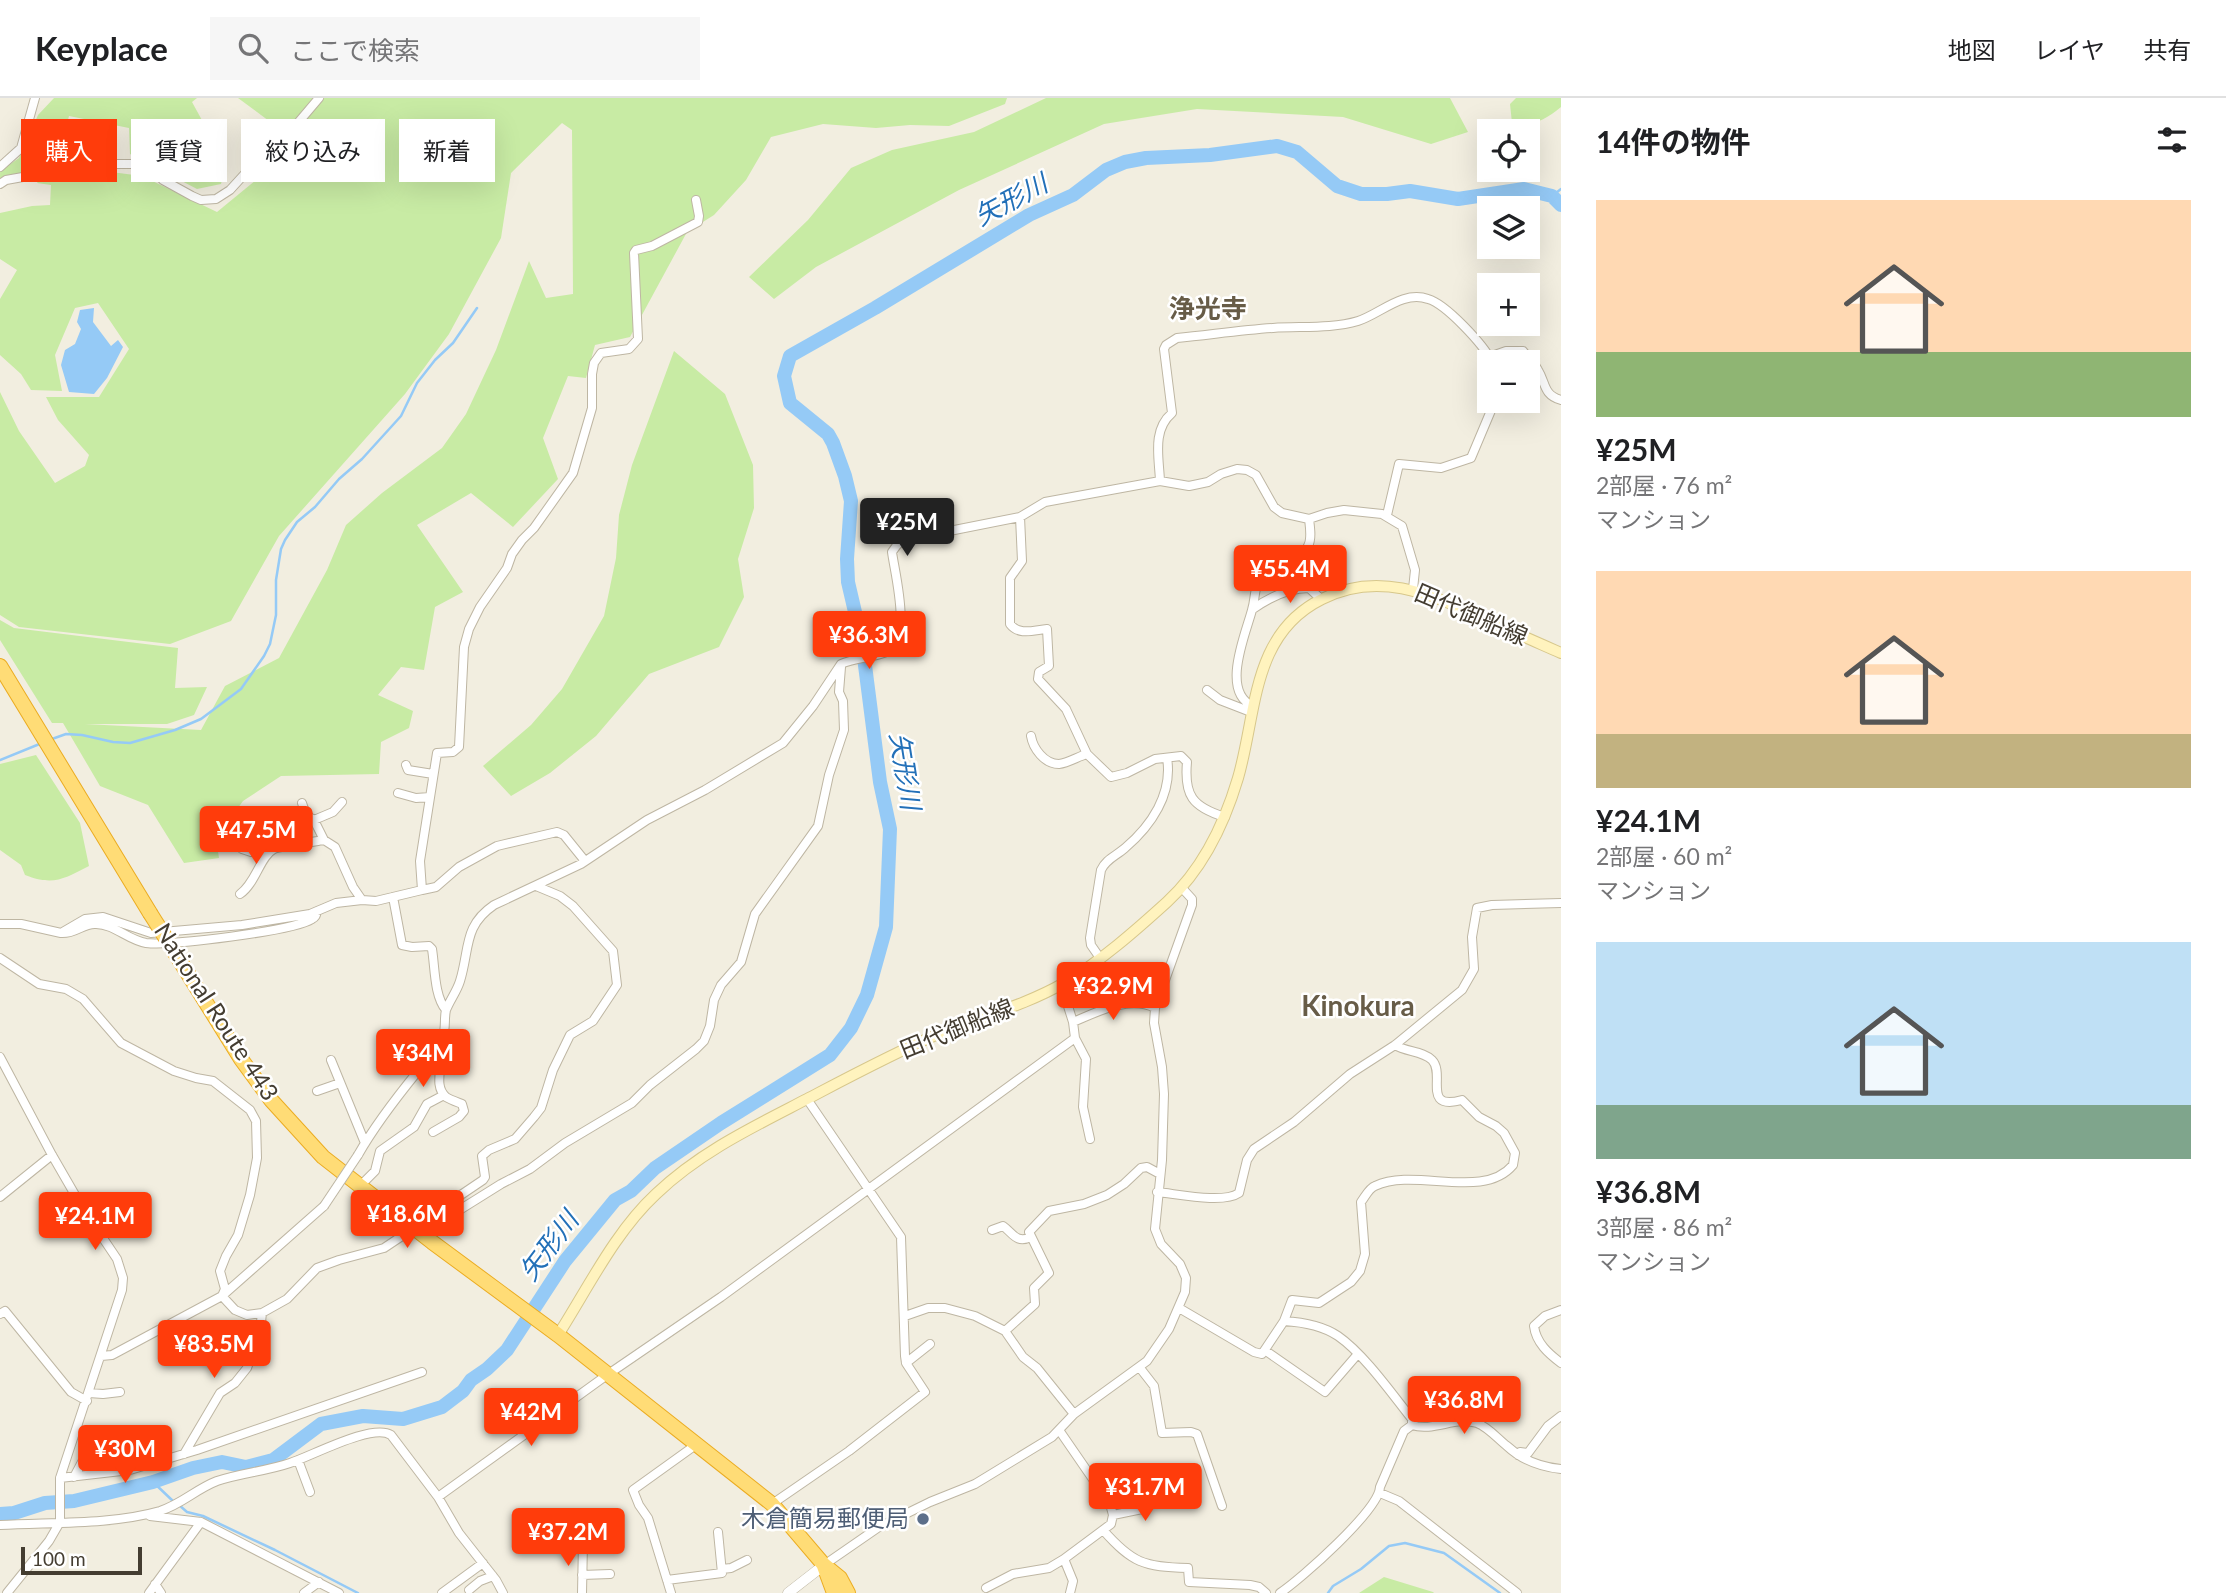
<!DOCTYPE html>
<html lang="ja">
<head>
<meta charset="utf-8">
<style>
  :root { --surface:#fff; --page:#f6f6f6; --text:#202124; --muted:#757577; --line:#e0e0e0; --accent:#ff3c0b }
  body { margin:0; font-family:Lato,"Noto Sans JP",sans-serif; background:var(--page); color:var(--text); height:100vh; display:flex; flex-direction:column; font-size:26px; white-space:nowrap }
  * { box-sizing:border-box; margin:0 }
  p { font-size:23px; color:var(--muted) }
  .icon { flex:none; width:38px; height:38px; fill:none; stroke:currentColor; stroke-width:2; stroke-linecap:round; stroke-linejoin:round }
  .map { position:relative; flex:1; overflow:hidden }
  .side { display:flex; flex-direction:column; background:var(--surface); width:665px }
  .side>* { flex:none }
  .guide { position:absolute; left:21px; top:21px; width:665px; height:63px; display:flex; gap:14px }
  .fabs { position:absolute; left:1477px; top:21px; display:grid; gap:14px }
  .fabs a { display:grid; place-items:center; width:63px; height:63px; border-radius:0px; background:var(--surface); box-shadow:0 7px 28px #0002; font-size:35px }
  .scale { position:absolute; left:21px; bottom:18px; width:121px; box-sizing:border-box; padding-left:7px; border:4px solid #443d31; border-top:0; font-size:19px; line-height:24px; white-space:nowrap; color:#443d31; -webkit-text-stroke:5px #fff; paint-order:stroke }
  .price { position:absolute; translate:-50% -60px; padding:0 16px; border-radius:7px; background:var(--accent); color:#fff; font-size:23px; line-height:46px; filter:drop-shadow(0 2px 4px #0008) }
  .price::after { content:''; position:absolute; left:50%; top:42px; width:21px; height:16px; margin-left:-10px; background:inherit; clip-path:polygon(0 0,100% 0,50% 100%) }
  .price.active { background:#222; color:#fff }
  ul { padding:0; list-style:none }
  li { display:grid; align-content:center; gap:14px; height:371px; padding:0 35px }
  li span { display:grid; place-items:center; height:217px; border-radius:0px; color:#555 }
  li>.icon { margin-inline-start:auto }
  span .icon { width:126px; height:126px; fill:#fffc; stroke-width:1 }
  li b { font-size:30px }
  h2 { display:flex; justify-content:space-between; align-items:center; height:84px; padding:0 35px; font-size:30px }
  .tag { padding:0 24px; border-radius:0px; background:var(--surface); box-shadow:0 7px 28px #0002; font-size:24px; line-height:63px }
  .tag.active { background:var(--accent); color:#fff }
  header { display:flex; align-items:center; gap:42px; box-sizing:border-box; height:98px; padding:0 35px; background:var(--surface); border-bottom:2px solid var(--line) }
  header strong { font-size:33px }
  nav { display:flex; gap:38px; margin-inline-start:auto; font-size:24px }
  .search { width:490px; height:63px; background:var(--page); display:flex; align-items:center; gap:18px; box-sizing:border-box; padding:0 24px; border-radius:0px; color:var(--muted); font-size:26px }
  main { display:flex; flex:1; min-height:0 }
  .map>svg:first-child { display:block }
  .green { fill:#c8eba4 }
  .water { fill:#95caf6 }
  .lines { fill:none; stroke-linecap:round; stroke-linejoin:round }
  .stream { stroke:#95caf6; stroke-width:2.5 }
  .river { stroke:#95caf6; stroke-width:14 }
  .minor-casing { stroke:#beb6a3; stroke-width:10 }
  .tertiary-casing { stroke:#beb6a3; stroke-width:11 }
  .secondary-casing { stroke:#d7c78b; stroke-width:12 }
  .trunk-casing { stroke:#ebac22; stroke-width:16 }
  .minor { stroke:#fff; stroke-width:8 }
  .tertiary { stroke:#fff; stroke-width:10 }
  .secondary { stroke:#fff3be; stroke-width:10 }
  .trunk { stroke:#ffdc76; stroke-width:14 }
  .minor-bridge-casing { stroke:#beb6a3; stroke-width:10; stroke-linecap:butt }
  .trunk-bridge-casing { stroke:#ebac22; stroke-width:16; stroke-linecap:butt }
  .minor-bridge { stroke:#fff; stroke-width:8 }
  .trunk-bridge { stroke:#ffdc76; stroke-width:14 }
  .service-dot { fill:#5c6f8a; stroke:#fff; stroke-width:2.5 }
  .labels { text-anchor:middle; stroke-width:5; stroke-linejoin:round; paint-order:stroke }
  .street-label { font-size:24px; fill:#443d31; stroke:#fff }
  .service-label { font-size:24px; fill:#4e5e75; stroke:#fff; text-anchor:end }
  .water-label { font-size:26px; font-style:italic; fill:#2270b8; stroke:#fff }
  .neighbourhood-label { font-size:26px; font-weight:bold; fill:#675c47; stroke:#fff }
  .quarter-label { font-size:28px; font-weight:bold; fill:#675c47; stroke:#fff }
</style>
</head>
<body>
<header>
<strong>Keyplace</strong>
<div class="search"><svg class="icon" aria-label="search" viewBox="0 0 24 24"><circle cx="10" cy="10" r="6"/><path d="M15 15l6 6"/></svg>ここで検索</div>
<nav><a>地図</a><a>レイヤ</a><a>共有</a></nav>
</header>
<main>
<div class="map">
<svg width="1561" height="1495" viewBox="0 0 1561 1495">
  <rect width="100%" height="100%" fill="#f2eee0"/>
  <path class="green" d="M54 0H197L192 4 226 66 221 86 197 91 130 56 129 30 69 18 59 57 22 76 0 81V73L19 60 38 17Z
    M238 0H1007L1005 6 949 28 910 27 876 30 823 26 771 39 746 82 714 117 687 134 630 239 595 247 586 280 568 278 543 340 558 381 513 429 471 395 417 427 463 494 435 509 424 572 401 569 378 597 413 613 409 630 381 644 379 676 281 678 243 703 216 740 219 760 184 765 148 707 100 688 63 625H52L0 542V522L14 530 178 550 175 590 207 589 194 617 167 626H85L201 632 225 588 279 560 327 472 346 427 382 395 442 350 466 316 496 252 529 163 546 200 573 196 572 32 562 25 511 75 501 140 449 236 405 296 279 438 231 523 170 546 19 529 0 517V294L19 333 55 385 85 368 89 357 58 322 46 299H99L129 251 98 205 75 210 55 257 62 293 31 292 21 276 0 257V201L17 172 0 161V115L32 108 50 107 51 87 37 85 50 66 142 78 217 114 290 54 269 23Z
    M1046 0H1450L1468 34 1431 46 1343 19 1197 11 1104 26 959 92 816 169 774 201 749 179 808 122 851 70 892 52 974 34Z
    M1516 0H1561V9C1545 22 1533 29 1512 25L1510 6Z
    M674 253 725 296 753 367 754 410 738 461 744 499 719 549 649 576 596 638 550 675 511 698 483 668 531 627 562 591 604 518 616 460 619 417 632 367Z
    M36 657 80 725 89 768C64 781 53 788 25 777L21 767 0 752V666Z
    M1384 1479 1433 1494 1434 1495H1359Z"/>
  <path class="water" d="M94 210 93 224 111 248 118 242 123 249 107 280 94 296 69 294 61 267 65 252 75 246 81 231 77 224 80 212Z"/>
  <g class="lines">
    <path class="stream" d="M1552 98 1561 91
      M52 641 66 636 82 637 113 644 130 645 175 632 201 621 241 591 264 558 270 546 276 517V482L281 451 285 442 297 424 315 409 339 381 362 361 401 318 417 285 435 262 453 245 477 210
      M0 662 42 645
      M153 1384 174 1404
      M179 1407 187 1414 203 1418 275 1452 358 1495
      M1328 1495 1333 1488 1361 1471 1389 1448 1405 1445 1444 1455 1500 1495"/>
    <path class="river" d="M0 1416 14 1415 45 1405 74 1403 153 1384 193 1370 222 1364 246 1369 273 1362 321 1326 363 1318 403 1321 442 1309 463 1293 471 1282 487 1271 507 1252 565 1163 615 1102 631 1093 655 1070 721 1025 830 957 851 930 867 897 886 829 890 731 880 684 862 544 848 484 847 461 851 403 845 378 833 345 828 336 790 305 784 278 790 258 875 210 1029 117 1073 97 1106 72 1125 64 1146 60 1210 57 1277 48 1297 54 1337 88 1361 96H1387L1410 93 1458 101 1524 91 1552 98 1561 107"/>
    <defs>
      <path id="minor" d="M0 69 21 50 35 0
        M0 86 6 82 34 77 56 61 102 66H142L152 70 163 82 192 98 201 102 216 101 230 92 251 69 280 46 319 0
        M1489 259 1506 253H1523C1528 259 1534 265 1538 272 1546 285 1543 297 1561 302
        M1160 383C1159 359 1152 332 1172 315L1164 251 1166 247 1177 240C1209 237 1241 232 1273 230 1301 228 1331 231 1358 223 1380 216 1403 192 1428 201 1446 206 1484 247 1492 264
        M1387 417 1399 366 1441 370 1471 360 1495 303
        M1020 419 1022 463 1010 480V526C1019 538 1034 532 1047 531L1049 568 1039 574 1038 581 1066 611 1087 656 1111 679 1127 675 1155 661 1181 658 1187 664C1184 697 1192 709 1225 719
        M1253 511C1270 499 1288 490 1309 490L1321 501
        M1207 592 1220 602 1251 614
        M1253 608C1220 594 1246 535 1252 512 1256 499 1253 489 1263 477 1273 464 1302 462 1308 448 1312 441 1310 429 1309 421
        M1031 638C1033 650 1044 666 1059 666 1068 665 1079 658 1087 656
        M406 667 408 672 433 676
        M398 695 416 700 430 699
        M302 705 306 717 314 722
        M324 742 314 722 333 714 342 704
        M242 751 251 754 273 751
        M422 792 436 789 459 769 497 748 557 734 564 737 585 763
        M240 796C256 785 260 758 274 751 277 749 318 743 324 742L335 749 353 789 362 802
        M393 799 402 847 412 849 429 848 432 851C435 869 434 898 446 912
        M0 826H21L61 835 85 821 103 819 151 835 242 827 310 816 336 805 362 802 376 803 422 792 420 763 437 655 453 654 459 649 464 549 469 531 480 509 507 470 512 456 522 442 534 430 573 375 592 310V276L594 265 601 255 629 251 638 241 634 155 636 152 652 148 698 124 699 118 696 102
        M61 835C76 836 83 825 96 826 114 826 128 842 146 845 171 848 293 833 312 821 316 819 316 817 317 813
        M0 860 39 886 66 891 83 901 121 945 174 973 196 980 213 983 250 1012 256 1023 257 1060 250 1097 238 1137 226 1158 220 1173 225 1191 222 1198
        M1100 860 1091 847 1090 840 1101 772C1106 761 1116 758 1125 750 1151 728 1173 696 1167 660
        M1073 924C1097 914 1129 897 1155 910
        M1075 940 1086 961 1083 1009 1090 1041
        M0 959 52 1057 82 1109 117 1161 123 1180 122 1192 60 1380V1424L49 1443 7 1495
        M331 962 365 1045
        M317 993 340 985
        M433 1034 459 1019 464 1013 462 1006C457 1004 451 1002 446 999 431 986 447 962 438 950
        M358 1057C375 1027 396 1000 418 973 427 962 438 952 443 938 446 930 444 920 446 912 450 902 457 893 460 883 470 851 463 828 494 807L581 766 647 722 705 692 783 645 813 608 841 566C856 559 875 560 888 553 912 539 895 477 892 454L897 447 904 442 1020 419 1045 404 1160 383 1189 388 1208 384 1221 376 1237 371 1247 372 1256 377 1274 409 1282 415 1309 421 1327 415 1344 412 1382 416 1402 428 1415 472 1413 491
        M359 1089 375 1073 380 1053 414 1029 427 1006 444 997
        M1157 1094C1178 1096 1223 1106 1239 1095L1247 1062 1254 1051 1294 1024 1350 976 1395 947 1462 892 1474 871 1472 839 1477 810 1492 807 1561 805
        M0 1099 52 1057
        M441 1121 443 1109 483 1082 485 1079 482 1058 489 1052 515 1041 534 1019 541 1010 553 972 570 937 593 923 617 887 613 853 573 808 560 798 536 788
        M992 1132 1003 1128C1013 1135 1016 1146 1031 1139
        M222 1198 235 1212 247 1217 262 1215 287 1201 317 1170 339 1162 384 1150 414 1130 453 1116 501 1086 530 1071 565 1045 632 1005 650 987 696 951 704 943 710 928 714 902 721 887 741 864 755 816 818 728 829 677 844 632 843 603 839 594 841 569
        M1179 1210 1254 1254 1262 1256 1284 1223 1292 1202 1319 1205 1351 1184 1360 1173 1365 1156 1361 1104C1365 1099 1369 1090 1375 1088 1415 1069 1483 1103 1513 1067L1515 1055 1504 1035 1496 1028 1479 1019 1462 1002C1421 1013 1446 976 1432 962 1423 953 1406 954 1395 947
        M1561 1212 1545 1218 1534 1228C1536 1245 1549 1256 1561 1265
        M0 1216 5 1213 71 1294 87 1303
        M905 1218 928 1210H945L975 1218 1005 1233 1023 1259 1037 1270 1074 1316
        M1284 1223C1301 1224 1323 1228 1338 1238 1364 1256 1392 1296 1412 1321V1327
        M1005 1233 1035 1206 1034 1190 1049 1175 1029 1134 1049 1113 1084 1106 1107 1097 1124 1086 1141 1070 1147 1069 1160 1076
        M1266 1253 1325 1294 1357 1257
        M101 1258 112 1257 222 1198 324 1108
        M906 1265 930 1246
        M1140 1270 1154 1288 1162 1335 1191 1334 1197 1336 1222 1408
        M89 1295 103 1296 120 1294
        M1059 1332 1110 1406 1113 1417 1111 1426 1064 1461 1073 1483 1070 1495
        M184 1356 220 1295 235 1285 247 1270 260 1233 262 1215
        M1518 1357 1520 1354 1528 1355 1548 1328 1561 1318
        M298 1362 310 1394
        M74 1379 82 1364
        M60 1380 130 1372 197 1352 422 1274
        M1380 1395 1399 1403 1517 1495
        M438 1399 607 1277 721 1199 1075 940 1073 924 1061 886
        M772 1406 849 1353 925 1294 906 1265 905 1258 901 1139 807 1001
        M1113 1417 1147 1410 1159 1398
        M150 1418 201 1424 339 1495
        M0 1427C51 1424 111 1427 160 1413 182 1406 196 1391 217 1383 241 1375 267 1373 290 1365 312 1358 372 1325 391 1337L438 1399 459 1435 496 1482 503 1495
        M1103 1432C1132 1465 1144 1469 1188 1470L1189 1484 1250 1487 1259 1489 1266 1495
        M584 1449 597 1448
        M824 1467 879 1429 930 1404 975 1386 1052 1339 1074 1316 1147 1263 1169 1231 1185 1194 1186 1180 1180 1166 1161 1146 1155 1131 1162 1062 1164 996 1162 969 1154 925 1155 910 1192 807V801L1182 790
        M722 1471 731 1470 747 1462
        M582 1477 610 1476
        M667 1482 722 1475 718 1434
        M155 1486 161 1495
        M986 1490 1013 1476 1049 1470 1064 1461
        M469 1492 480 1483 493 1478
        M149 1495 201 1424
        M304 1495 319 1484
        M442 1495 483 1465
        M582 1495 583 1444
        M671 1495 648 1420 639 1407 633 1392 697 1346
        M1280 1495C1301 1481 1379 1412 1380 1389L1404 1333 1412 1327C1433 1334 1456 1318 1477 1325 1488 1329 1498 1341 1507 1348 1522 1362 1541 1369 1561 1371"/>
      <path id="tertiary" d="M788 1495 824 1467"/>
      <path id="secondary" d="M558 1237C588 1190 615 1134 656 1096 700 1054 753 1029 807 1001 849 979 892 956 936 937 979 919 1024 908 1064 885 1101 863 1135 833 1167 804 1203 771 1224 727 1238 680 1257 615 1251 536 1322 501 1377 473 1428 495 1479 518 1506 531 1534 543 1561 555"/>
      <path id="trunk" d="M0 568 150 815
        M167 842 241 961 271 1002 323 1059 432 1144 558 1237 772 1406 824 1467 840 1480 848 1495
        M824 1468 834 1495"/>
    </defs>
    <use href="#minor" class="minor-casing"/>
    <use href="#tertiary" class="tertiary-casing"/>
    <use href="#secondary" class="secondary-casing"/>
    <use href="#trunk" class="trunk-casing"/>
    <use href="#minor" class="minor"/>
    <use href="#tertiary" class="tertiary"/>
    <use href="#secondary" class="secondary"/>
    <use href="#trunk" class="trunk"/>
    <defs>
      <path id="minor-bridge" d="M324 1108 358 1057"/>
      <path id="trunk-bridge" d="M150 815 167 842"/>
    </defs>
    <use href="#minor-bridge" class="minor-bridge-casing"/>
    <use href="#trunk-bridge" class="trunk-bridge-casing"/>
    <use href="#minor-bridge" class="minor-bridge"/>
    <use href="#trunk-bridge" class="trunk-bridge"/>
  </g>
  <circle class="service-dot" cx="923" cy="1421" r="7"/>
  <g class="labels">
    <g class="street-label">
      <text transform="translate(1471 517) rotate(23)" y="8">田代御船線</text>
      <text transform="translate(216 914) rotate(57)" y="8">National Route 443</text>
      <text transform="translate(957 931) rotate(-22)" y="8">田代御船線</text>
    </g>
    <g class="service-label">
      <text x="909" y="1429">木倉簡易郵便局</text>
    </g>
    <g class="water-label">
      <text transform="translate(1011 102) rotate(-28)" y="9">矢形川</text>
      <text transform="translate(905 673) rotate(81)" y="9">矢形川</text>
      <text transform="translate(549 1148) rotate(-53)" y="9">矢形川</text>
    </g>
    <g class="neighbourhood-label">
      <text x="1208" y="220">浄光寺</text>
    </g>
    <g class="quarter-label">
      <text x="1358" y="918">Kinokura</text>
    </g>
  </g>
</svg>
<div class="fabs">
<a><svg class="icon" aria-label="locate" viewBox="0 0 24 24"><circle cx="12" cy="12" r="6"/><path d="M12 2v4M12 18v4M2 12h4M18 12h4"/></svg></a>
<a><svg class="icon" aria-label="layers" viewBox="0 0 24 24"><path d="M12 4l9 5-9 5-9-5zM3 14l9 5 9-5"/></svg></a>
<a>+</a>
<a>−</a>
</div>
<div class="scale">100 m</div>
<b class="price active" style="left:907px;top:460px">¥25M</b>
<b class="price" style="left:1290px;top:507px">¥55.4M</b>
<b class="price" style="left:869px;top:573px">¥36.3M</b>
<b class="price" style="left:256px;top:768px">¥47.5M</b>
<b class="price" style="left:1113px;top:924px">¥32.9M</b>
<b class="price" style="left:423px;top:991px">¥34M</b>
<b class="price" style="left:407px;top:1152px">¥18.6M</b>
<b class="price" style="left:95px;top:1154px">¥24.1M</b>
<b class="price" style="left:214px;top:1282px">¥83.5M</b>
<b class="price" style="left:1464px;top:1338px">¥36.8M</b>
<b class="price" style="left:531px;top:1350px">¥42M</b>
<b class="price" style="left:125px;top:1387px">¥30M</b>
<b class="price" style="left:1145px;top:1425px">¥31.7M</b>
<b class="price" style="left:568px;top:1470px">¥37.2M</b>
<div class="guide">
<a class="tag active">購入</a>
<a class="tag">賃貸</a>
<a class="tag">絞り込み</a>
<a class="tag">新着</a>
</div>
</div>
<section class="side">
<h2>14件の物件<svg class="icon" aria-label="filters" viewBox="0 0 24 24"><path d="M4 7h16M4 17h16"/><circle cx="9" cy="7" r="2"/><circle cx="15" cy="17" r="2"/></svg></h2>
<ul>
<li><span style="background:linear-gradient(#ffd9b3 70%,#8fb573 0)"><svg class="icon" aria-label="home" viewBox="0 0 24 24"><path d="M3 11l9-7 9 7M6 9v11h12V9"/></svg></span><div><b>¥25M</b><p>2部屋 · 76 m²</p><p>マンション</p></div></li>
<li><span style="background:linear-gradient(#ffd9b3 75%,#c2b280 0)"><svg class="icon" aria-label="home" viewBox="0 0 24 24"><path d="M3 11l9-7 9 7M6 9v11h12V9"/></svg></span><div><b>¥24.1M</b><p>2部屋 · 60 m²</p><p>マンション</p></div></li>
<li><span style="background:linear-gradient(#bfe0f5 75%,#7fa58c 0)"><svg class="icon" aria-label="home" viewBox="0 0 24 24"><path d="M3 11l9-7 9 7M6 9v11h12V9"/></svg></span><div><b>¥36.8M</b><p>3部屋 · 86 m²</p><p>マンション</p></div></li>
</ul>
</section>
</main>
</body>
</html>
